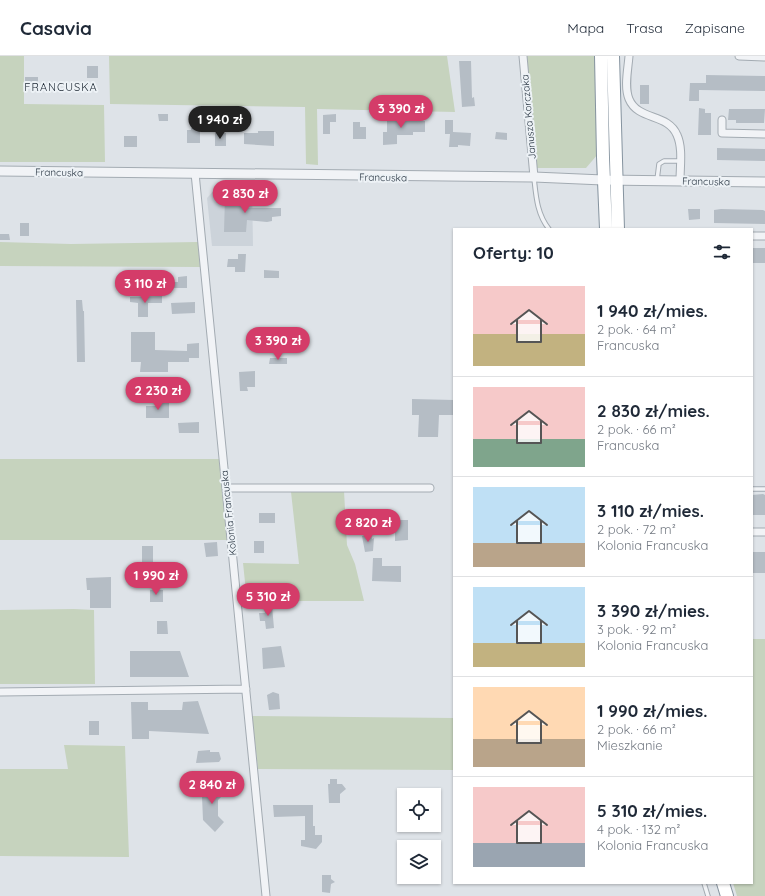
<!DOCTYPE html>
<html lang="pl">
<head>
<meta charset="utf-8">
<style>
  :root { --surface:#fff; --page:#f2f2f3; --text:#1f2937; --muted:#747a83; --line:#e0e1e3; --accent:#d43c69 }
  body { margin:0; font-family:Quicksand,sans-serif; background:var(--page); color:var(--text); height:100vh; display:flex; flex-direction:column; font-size:15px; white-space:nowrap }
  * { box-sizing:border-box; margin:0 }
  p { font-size:13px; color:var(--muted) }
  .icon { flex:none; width:22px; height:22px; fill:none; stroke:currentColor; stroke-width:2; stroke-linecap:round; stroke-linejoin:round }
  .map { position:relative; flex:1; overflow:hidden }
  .details { position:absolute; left:453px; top:172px; width:300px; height:656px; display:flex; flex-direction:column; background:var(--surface); border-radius:0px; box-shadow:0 1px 3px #0004 }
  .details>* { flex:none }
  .fabs { position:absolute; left:397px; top:732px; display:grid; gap:8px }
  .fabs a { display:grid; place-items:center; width:44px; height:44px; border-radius:0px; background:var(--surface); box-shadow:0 1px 3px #0004; font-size:20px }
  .price { position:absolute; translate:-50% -34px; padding:0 9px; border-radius:14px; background:var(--accent); color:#fff; font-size:13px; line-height:26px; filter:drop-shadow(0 1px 2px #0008) }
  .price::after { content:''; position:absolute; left:50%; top:24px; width:12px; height:9px; margin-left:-6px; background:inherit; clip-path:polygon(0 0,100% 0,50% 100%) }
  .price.active { background:#222; color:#fff }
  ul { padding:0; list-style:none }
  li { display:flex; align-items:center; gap:12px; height:100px; padding:0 20px }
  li+li { border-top:1px solid var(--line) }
  li span { display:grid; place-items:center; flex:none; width:112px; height:80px; border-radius:0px; color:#555 }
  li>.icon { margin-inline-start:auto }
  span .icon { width:48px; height:48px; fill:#fffc; stroke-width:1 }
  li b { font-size:17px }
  h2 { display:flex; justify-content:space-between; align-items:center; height:48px; padding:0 20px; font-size:17px }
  header { display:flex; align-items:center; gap:24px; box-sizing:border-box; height:56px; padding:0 20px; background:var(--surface); border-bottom:1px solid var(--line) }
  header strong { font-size:19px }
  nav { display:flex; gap:22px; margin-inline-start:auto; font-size:14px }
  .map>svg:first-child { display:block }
  .built { fill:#ccd3da }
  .green { fill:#c6d3be }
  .building { fill:#b5bdc5 }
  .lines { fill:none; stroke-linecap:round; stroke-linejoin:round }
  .service-casing { stroke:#a3abb2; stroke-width:5.5 }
  .minor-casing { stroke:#a3abb2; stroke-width:9 }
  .tertiary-casing { stroke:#a3abb2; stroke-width:11 }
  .trunk-casing { stroke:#85939f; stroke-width:14 }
  .service { stroke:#f1f3f6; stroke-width:3.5 }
  .minor { stroke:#f1f3f6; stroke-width:7 }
  .tertiary { stroke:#f1f3f6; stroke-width:9 }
  .trunk { stroke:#fff; stroke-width:12 }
  .labels { text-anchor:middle; stroke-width:4; stroke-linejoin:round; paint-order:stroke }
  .street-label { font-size:10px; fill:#263340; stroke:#edf2f6 }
  .neighbourhood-label { font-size:11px; letter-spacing:1px; fill:#192430; stroke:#edf2f6 }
</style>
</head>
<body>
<header>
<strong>Casavia</strong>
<nav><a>Mapa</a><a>Trasa</a><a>Zapisane</a></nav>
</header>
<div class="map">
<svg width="765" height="840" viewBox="0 0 765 840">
  <rect width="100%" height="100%" fill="#dee3e8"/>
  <path class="built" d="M220 128 252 129 253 190H212L207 142Z"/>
  <path class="green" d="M0 0H24V48L104 49 105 106H0Z
    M109 0H447L455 56 317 53 318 109 306 108 305 51 110 48Z
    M527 0H597L598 98 586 112H537Z
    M0 186 71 188 198 186 200 211 0 210Z
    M0 403H219L227 484H0Z
    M344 435 347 489 355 508 364 545H247L243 507 299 508 291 436Z
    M74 553 94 554 95 628H0V554Z
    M752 583H765V840H737L733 827H752Z
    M252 660 454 662V714L258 713Z
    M64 689 125 690 129 801 0 800V713H68Z"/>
  <path class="building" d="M459 5H471L472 42 474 41 475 50 462 51Z
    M87 10H98V22H87Z
    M706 19 765 20V35L699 34V45H689L690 27H706Z
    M25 21H38V28H25Z
    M640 29H649V48H640Z
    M699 52 705 53V57H711V79H698Z
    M729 53H765L764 67H736V64H728Z
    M158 58H168V65H159Z
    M336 58V66H330V78H323V59Z
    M387 60H396V65H425V76H413V79H397V88L383 89V76H387Z
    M445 64H453V76L471 77 470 90 458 89V91H449L450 78H445Z
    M353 66H360V71H366V83H353Z
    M191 72H200V87H187V74H191Z
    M258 75H274V90L244 88V77H258Z
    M496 76 507 77V84L495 83Z
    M215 77H226V90H215Z
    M124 80H137V91H124Z
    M717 92 765 93V105L717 104Z
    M225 140 247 141V152H281V160L272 161V165L267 166 247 164 246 176H224Z
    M688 153H700V163L689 164Z
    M721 153 763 154 765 155V168L714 167V154Z
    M20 167H29V180H20Z
    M0 178H9L10 184H0Z
    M752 192H765V207H752Z
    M238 198H246L245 216H235V211H227L228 203H238Z
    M264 214 279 215V222H264Z
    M187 220V232H172V226H178V221Z
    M162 240V247H148V261H138V247L130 246V241Z
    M76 244H82L83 255H84L85 306H77Z
    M195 246V257L172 258 171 247Z
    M131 276H155V294L187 295V288L199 287V302H189V306H168V316H140L141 306H131Z
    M270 302H287V308H269Z
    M255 315V331H247L248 335H240L239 316Z
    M412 343 454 344V359H439L438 381H418L419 359H412Z
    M159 345H169V362H146V350H159Z
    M199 366V377H179L178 367Z
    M763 438 765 439V459H752V439Z
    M259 457H275V467H259Z
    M395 464H408V484L395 485Z
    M371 479 372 483 374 482 373 495 365 496 362 480Z
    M254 485H264V497H254Z
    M217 486 218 500 206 501 204 487Z
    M142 490H153V511H142Z
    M752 496H765V517H752Z
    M373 502H382V510H401V526L372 525Z
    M111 521V552H90V534H87L86 522Z
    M150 534H163V546H150Z
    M272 550 274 572 266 573 265 565H260L259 557H265L264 551Z
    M157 565H167L168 578H157Z
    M281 590 285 611 263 613 262 592Z
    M130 595H180L189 621H130Z
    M273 636 279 638 280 653 269 654 267 639Z
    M198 645 209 678 149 675V683H132L131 646H148V654H182L183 646Z
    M89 665H99V679H89Z
    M210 694V696H219L221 703 219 706 196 707 198 695Z
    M212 722 223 732 221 734 224 738 218 744V760L224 766 215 776 203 764 202 740 209 733 205 729Z
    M330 723H337V728H342L346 733 340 738V747H329L328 728H330Z
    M273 749H313V770H315V779H322V786L316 793 301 790V784H305V760L274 761Z
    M322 819H331V823L335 826 331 828 330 837 322 836Z"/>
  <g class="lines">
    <defs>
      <path id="service" d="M534 122C536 140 537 158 549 173
        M657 124 659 108 664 105H680
        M752 433H765
        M704 827 708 840"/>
      <path id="minor" d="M523 0 534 121
        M629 0C628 13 624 31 629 43 638 65 668 57 677 79 683 92 680 110 680 125
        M739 0 765 1
        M722 64V77L765 78
        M195 117 266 840
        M752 180H765
        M226 432H430
        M752 476H765
        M0 636 246 633"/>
      <path id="tertiary" d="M0 115 534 121 603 124 765 126"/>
      <path id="trunk" d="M601 0 603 101 606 173
        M613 0 618 173
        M723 827 727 840"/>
    </defs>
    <use href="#service" class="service-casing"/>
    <use href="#minor" class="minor-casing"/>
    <use href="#tertiary" class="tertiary-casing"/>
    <use href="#trunk" class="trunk-casing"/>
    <use href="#service" class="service"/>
    <use href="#minor" class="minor"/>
    <use href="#tertiary" class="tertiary"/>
    <use href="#trunk" class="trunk"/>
  </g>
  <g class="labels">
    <g class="street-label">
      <text transform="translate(528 61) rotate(-95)" y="4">Janusza Korczaka</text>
      <text transform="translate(59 116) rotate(1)" y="4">Francuska</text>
      <text transform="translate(383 121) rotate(1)" y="4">Francuska</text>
      <text transform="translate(706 125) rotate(1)" y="4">Francuska</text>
      <text transform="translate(228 457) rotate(-96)" y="4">Kolonia Francuska</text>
    </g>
    <g class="neighbourhood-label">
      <text x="61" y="35">FRANCUSKA</text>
    </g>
  </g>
</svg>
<div class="fabs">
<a><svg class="icon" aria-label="locate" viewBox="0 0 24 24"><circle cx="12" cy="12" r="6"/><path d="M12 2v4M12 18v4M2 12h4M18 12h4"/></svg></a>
<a><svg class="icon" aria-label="layers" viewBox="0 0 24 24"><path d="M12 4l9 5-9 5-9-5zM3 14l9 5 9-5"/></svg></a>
</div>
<b class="price" style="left:401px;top:73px">3 390 zł</b>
<b class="price active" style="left:220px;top:84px">1 940 zł</b>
<b class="price" style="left:245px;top:158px">2 830 zł</b>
<b class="price" style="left:145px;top:248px">3 110 zł</b>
<b class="price" style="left:278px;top:305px">3 390 zł</b>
<b class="price" style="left:158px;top:355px">2 230 zł</b>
<b class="price" style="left:368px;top:487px">2 820 zł</b>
<b class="price" style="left:156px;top:540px">1 990 zł</b>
<b class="price" style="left:268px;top:561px">5 310 zł</b>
<b class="price" style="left:212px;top:749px">2 840 zł</b>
<section class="details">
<h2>Oferty: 10<svg class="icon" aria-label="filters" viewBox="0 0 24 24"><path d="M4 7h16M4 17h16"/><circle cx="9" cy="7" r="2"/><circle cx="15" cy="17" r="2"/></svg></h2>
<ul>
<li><span style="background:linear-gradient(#f6c9c9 60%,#c2b280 0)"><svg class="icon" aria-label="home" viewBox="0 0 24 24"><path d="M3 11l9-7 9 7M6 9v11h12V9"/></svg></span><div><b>1 940 zł/mies.</b><p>2 pok. · 64 m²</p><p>Francuska</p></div></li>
<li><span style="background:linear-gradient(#f6c9c9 65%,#7fa58c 0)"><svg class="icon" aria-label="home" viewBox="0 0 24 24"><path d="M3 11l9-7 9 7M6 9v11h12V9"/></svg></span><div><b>2 830 zł/mies.</b><p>2 pok. · 66 m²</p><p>Francuska</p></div></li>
<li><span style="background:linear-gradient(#bfe0f5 70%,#b9a48a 0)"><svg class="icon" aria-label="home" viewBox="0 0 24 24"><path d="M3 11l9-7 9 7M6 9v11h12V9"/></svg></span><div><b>3 110 zł/mies.</b><p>2 pok. · 72 m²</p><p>Kolonia Francuska</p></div></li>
<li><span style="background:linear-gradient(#bfe0f5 70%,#c2b280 0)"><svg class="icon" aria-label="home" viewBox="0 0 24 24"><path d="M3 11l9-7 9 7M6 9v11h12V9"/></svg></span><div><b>3 390 zł/mies.</b><p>3 pok. · 92 m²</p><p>Kolonia Francuska</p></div></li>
<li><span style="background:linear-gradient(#ffd9b3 65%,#b9a48a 0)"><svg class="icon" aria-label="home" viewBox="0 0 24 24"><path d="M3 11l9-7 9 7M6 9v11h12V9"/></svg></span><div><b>1 990 zł/mies.</b><p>2 pok. · 66 m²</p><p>Mieszkanie</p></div></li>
<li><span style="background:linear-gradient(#f6c9c9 70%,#9aa5b1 0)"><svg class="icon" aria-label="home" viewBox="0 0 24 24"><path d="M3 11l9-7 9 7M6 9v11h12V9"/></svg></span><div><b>5 310 zł/mies.</b><p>4 pok. · 132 m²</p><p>Kolonia Francuska</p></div></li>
</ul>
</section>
</div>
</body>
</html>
